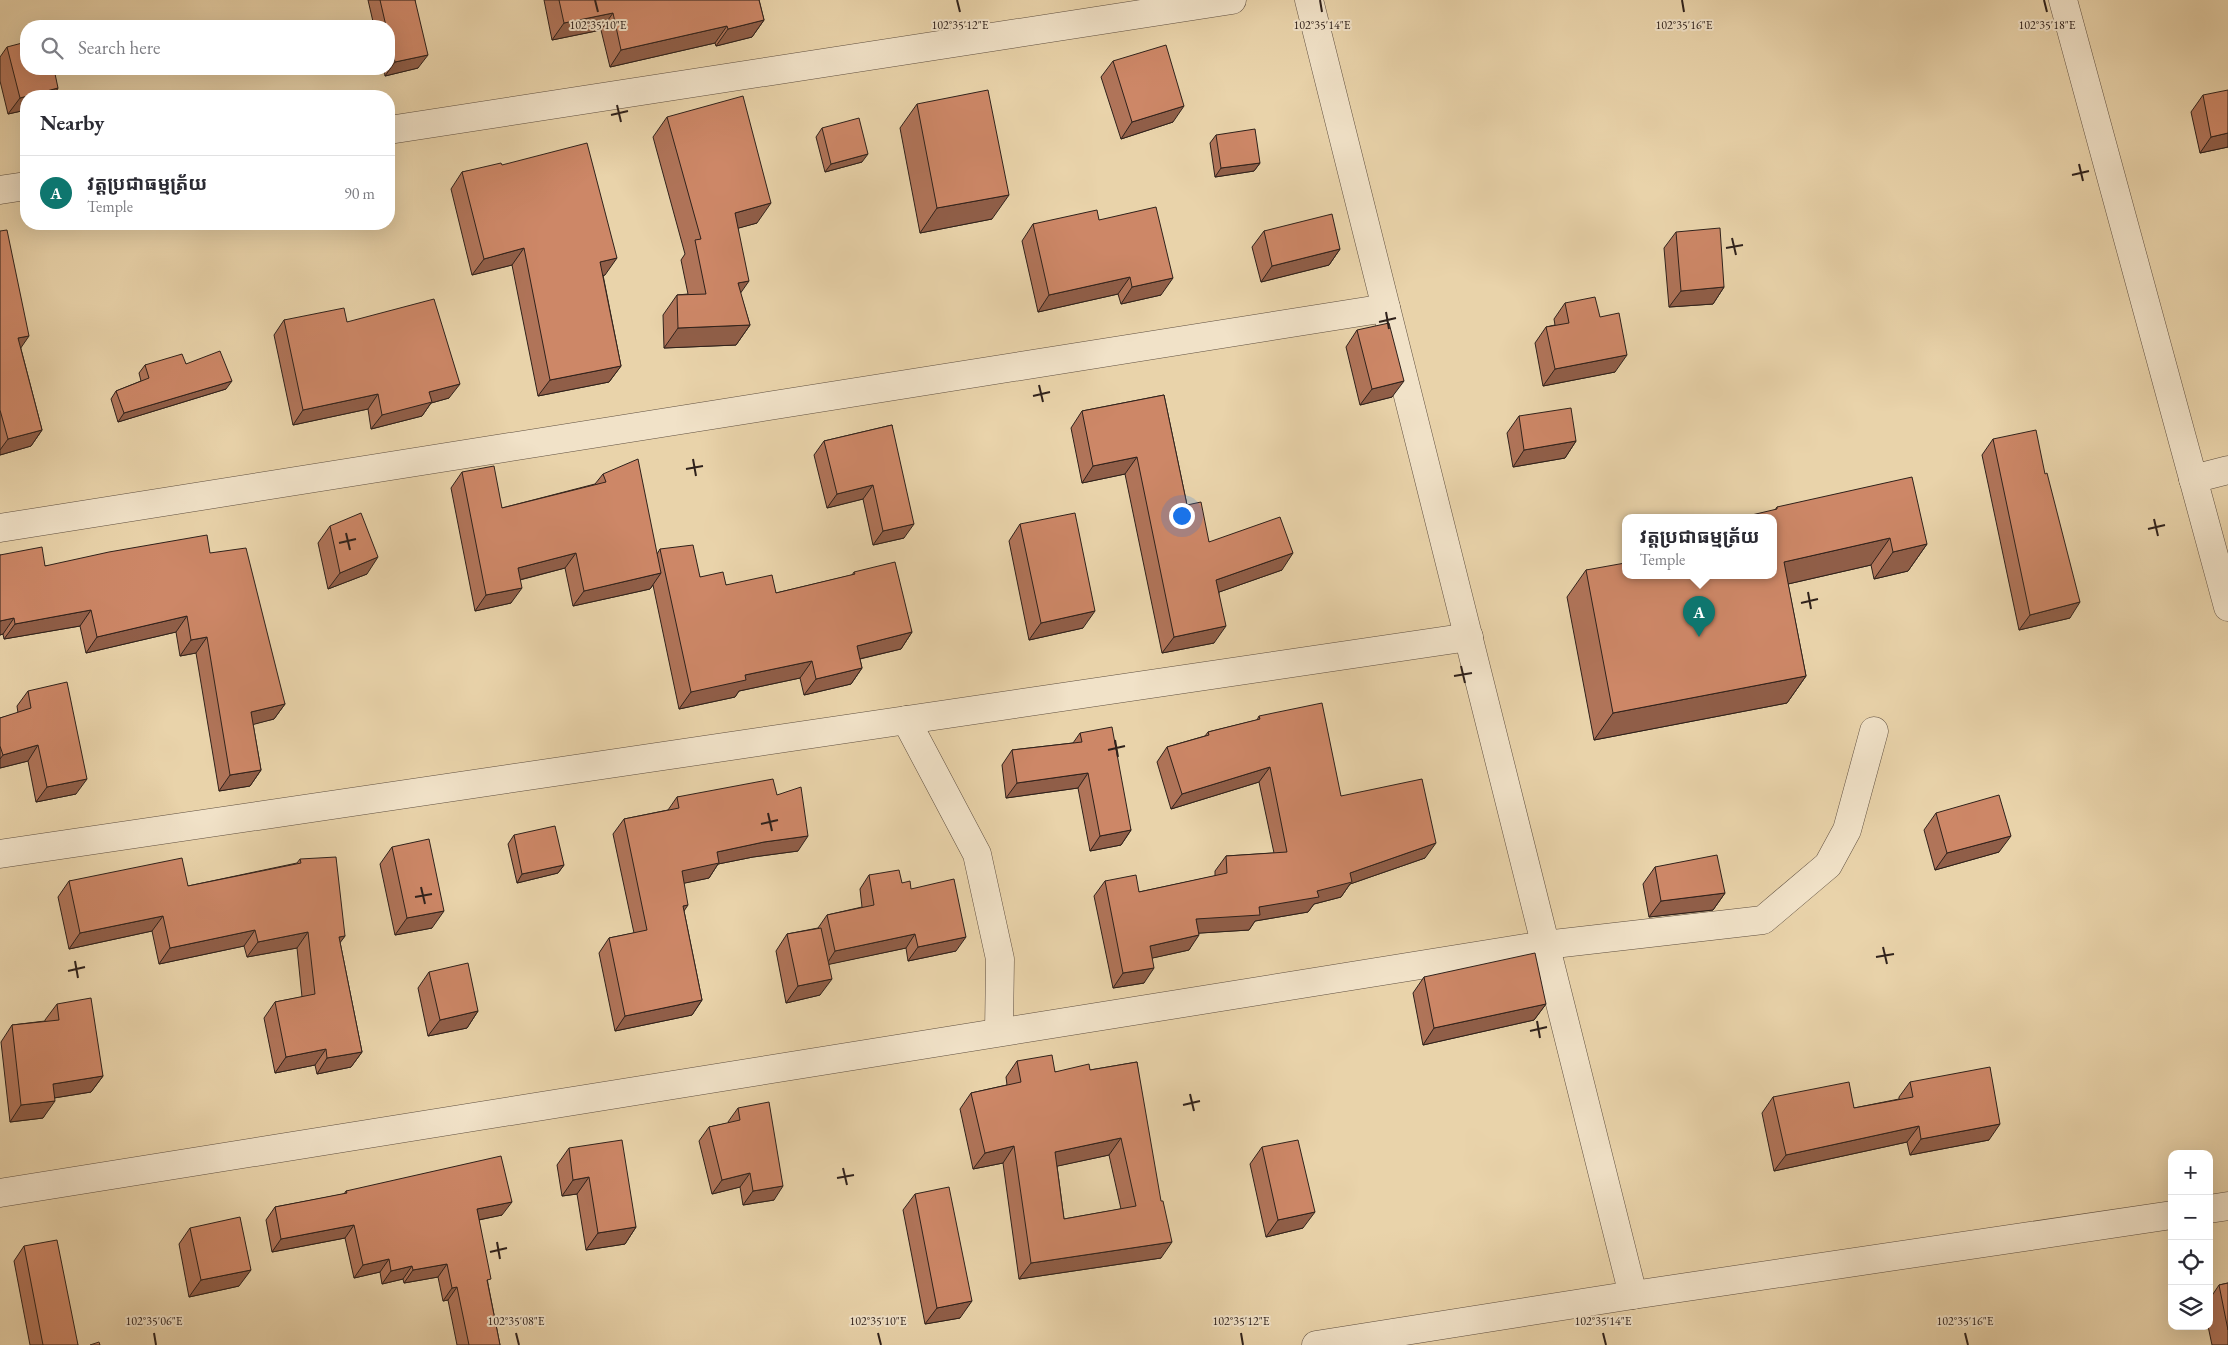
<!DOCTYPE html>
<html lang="en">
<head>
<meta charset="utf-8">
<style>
	body { margin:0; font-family:"EB Garamond","Noto Sans Khmer",serif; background:#f2f2f3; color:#2b2b33 }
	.controls { position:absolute; right:15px; bottom:15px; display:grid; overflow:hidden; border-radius:10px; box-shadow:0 5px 20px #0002 }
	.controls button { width:45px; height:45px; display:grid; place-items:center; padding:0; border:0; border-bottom:1px solid #e1e1e2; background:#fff; color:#2b2b33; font:25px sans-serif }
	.you { position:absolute; left:1181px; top:515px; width:18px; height:18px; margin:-12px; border:4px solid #fff; border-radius:50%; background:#1a73e8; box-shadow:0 0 0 8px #1a73e833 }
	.badge { display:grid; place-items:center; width:32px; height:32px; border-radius:50%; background:#0f766e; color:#fff; font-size:16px; font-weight:700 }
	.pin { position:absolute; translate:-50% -41px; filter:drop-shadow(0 1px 2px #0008) }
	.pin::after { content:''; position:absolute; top:26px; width:18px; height:15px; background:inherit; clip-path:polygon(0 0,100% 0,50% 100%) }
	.popup { position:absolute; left:1622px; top:514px; width:155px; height:65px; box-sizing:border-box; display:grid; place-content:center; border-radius:10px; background:#fff; filter:drop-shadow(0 1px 4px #0005); font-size:16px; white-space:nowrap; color:#7c7c81 }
	.popup b { font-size:19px; color:#2b2b33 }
	.popup::after { content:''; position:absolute; left:50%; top:100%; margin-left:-10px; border:10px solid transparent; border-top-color:#fff }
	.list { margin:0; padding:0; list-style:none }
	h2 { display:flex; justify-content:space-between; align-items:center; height:65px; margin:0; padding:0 20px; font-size:21px }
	h2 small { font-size:16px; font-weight:400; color:#7c7c81 }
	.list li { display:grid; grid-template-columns:32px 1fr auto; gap:15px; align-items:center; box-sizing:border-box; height:75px; padding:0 20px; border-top:1px solid #e1e1e2 }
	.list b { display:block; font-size:19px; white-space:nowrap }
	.list p { margin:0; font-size:16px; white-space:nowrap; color:#7c7c81 }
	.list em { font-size:16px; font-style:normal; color:#7c7c81 }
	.icon { flex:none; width:28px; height:28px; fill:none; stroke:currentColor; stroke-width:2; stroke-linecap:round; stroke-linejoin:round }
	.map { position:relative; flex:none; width:2228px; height:1345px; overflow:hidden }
	.search { position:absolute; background:#fff; box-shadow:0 5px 20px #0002; left:20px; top:20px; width:375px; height:55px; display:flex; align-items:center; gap:12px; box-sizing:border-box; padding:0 18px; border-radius:20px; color:#7c7c81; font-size:19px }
	.panel { position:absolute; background:#fff; box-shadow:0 5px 20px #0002; left:20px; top:90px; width:375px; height:140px; border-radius:20px }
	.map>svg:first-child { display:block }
</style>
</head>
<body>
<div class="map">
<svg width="2228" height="1345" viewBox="0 0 2228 1345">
	<rect width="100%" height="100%" fill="#e9d3aa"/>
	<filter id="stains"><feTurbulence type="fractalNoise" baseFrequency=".004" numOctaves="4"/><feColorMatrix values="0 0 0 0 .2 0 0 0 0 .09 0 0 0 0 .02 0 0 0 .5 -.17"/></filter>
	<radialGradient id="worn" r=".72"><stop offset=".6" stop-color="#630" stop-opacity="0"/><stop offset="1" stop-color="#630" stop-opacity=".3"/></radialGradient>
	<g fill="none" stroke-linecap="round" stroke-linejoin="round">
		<g stroke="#5e4e3f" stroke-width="29">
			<g id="minor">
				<path d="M1309 0 1633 1295"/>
				<path d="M2063 0 2228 607"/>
				<path d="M389 130 1232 0"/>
				<path d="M0 190 26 186"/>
				<path d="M2193 479 2228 470"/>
				<path d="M0 528 1386 308"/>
				<path d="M906 720 977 854 1000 959 999 1032"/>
				<path d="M0 854 1469 637"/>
				<path d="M0 1193 1545 945 1763 920 1828 865 1847 830 1874 731"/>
				<path d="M2209 1209 2228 1206"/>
				<path d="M1316 1345 1633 1295 2172 1215"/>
			</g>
		</g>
		<use href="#minor" stroke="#f1e2c8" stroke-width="28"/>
	</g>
	<g fill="#b07459" stroke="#2f211b" fill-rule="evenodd">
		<path d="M368 0H415L418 68 385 76 384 69H389V26H374Z"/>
		<path d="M544 0H759L764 20 752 37 716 46 715 43 610 67 601 30 552 40Z"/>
		<path d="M7 47 58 88 53 96H26V110L8 114 0 81V57Z"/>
		<path d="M1113 61 1173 122 1121 139 1101 77Z"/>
		<path d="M2203 95 2228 147 2200 153 2191 112Z"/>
		<path d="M917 104 992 219 920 233 900 128Z"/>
		<path d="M667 117 757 223 738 228 740 292 750 325 736 345 664 348 663 315 677 295 688 294 681 260 685 254 653 137Z"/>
		<path d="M822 128 862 162 825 172 816 137Z"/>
		<path d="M1216 135 1260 163 1254 171 1215 177 1210 143Z"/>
		<path d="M502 165 605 275H603L621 366 609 382 538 396 512 265 472 275 451 189 462 172Z"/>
		<path d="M1099 220 1161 295 1121 304 1118 294 1038 312 1022 241 1033 224Z"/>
		<path d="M0 231 21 349 42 430 31 446 0 455Z"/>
		<path d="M1264 231 1340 249 1329 265 1261 282 1252 247Z"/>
		<path d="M1676 232 1724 287 1713 304 1669 307 1664 248Z"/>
		<path d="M1565 303 1600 317 1615 372 1543 386 1535 343 1546 327 1555 325 1554 319Z"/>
		<path d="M284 320 347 322 449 398 431 403 422 416 371 429 368 409 293 425 274 335Z"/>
		<path d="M1357 330 1392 397 1360 405 1346 347Z"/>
		<path d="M186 364 226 389 118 422 111 399 116 391 141 381 139 373 145 365Z"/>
		<path d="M1164 395 1187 505 1209 542 1282 570 1219 592 1214 643 1162 653 1125 474 1082 483 1071 428 1082 411Z"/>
		<path d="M1519 416 1576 441 1565 458 1513 467 1507 433Z"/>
		<path d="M892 425 904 538 873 545 863 499 827 508 814 455 824 441Z"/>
		<path d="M1993 439 2070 618 2019 630 1982 455Z"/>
		<path d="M462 472 502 508 595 484 603 474 657 554 660 549 700 577 726 585 776 593 852 575 854 572 912 632 901 649 860 659 862 668 851 684 804 695 800 678 739 691 735 697 679 709 653 585 650 589 573 606 565 568 520 580 511 603 475 611 451 488Z"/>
		<path d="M1777 507 1927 544 1908 571 1874 579 1871 565 1788 584 1806 676 1787 703 1594 740 1567 597 1586 570 1773 576 1775 510Z"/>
		<path d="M1020 524 1083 628 1029 640 1009 541Z"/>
		<path d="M330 526 367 574 328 589 318 543Z"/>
		<path d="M210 553 285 704 274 719 253 724 261 770 250 786 219 791 196 653 180 656 176 632 86 653 80 626 4 639 3 634 0 635V555L45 566Z"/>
		<path d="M28 691 76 794 36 802 28 761 0 768V718L18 713 17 706Z"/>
		<path d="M1259 716 1341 796 1425 858 1350 884 1341 897 1314 904 1308 912 1255 921 1249 930 1199 933 1189 950 1152 958 1144 983 1113 988 1094 896 1105 881 1139 892 1215 876V871L1226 856 1274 853 1259 782 1171 809 1157 762 1167 747 1205 736 1208 732 1257 720Z"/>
		<path d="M1080 733 1131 830 1121 845 1090 851 1078 788 1006 798 1002 765 1012 750 1073 743Z"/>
		<path d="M777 795 798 851 753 857 718 864 709 878 684 883V911L702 1000 692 1015 615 1031 599 953 609 938 634 933 613 834 624 819 668 810 677 797Z"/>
		<path d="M1936 813 1999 852 1935 870 1924 830Z"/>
		<path d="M514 835 564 865 558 873 517 883 508 844Z"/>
		<path d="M392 847 432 928 395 935 380 864Z"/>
		<path d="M300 859 345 936 340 942 362 1052 351 1067 317 1074 315 1065 275 1073 264 1018 275 1002 302 997 297 948 247 957 244 946 159 964 152 931 69 949 58 897 69 881 188 886 297 863Z"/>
		<path d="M1655 867 1725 893 1713 910 1649 917 1643 884Z"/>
		<path d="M869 875 902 883 911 889 956 951 908 961 906 948 829 964 820 995 786 1003 776 951 787 934 818 928 827 915 862 907 860 889Z"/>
		<path d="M429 972 478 1011 467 1028 428 1036 418 988Z"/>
		<path d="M1424 977 1546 1004 1534 1020 1423 1045 1413 993Z"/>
		<path d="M57 1004 103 1076 91 1092 54 1098 43 1118 10 1122 1 1042 12 1025 45 1021V1020Z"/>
		<path d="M1017 1061 1055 1072 1090 1070 1137 1062 1161 1258 1019 1279 1003 1163 973 1169 960 1109 971 1093 1007 1085 1006 1077ZM1109 1155 1121 1209 1064 1219 1057 1166Z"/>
		<path d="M1910 1082 1989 1140 1910 1155 1907 1142 1774 1171 1762 1113 1773 1097 1854 1108 1899 1099V1097Z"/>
		<path d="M738 1108 774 1200 743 1205 740 1187 712 1194 699 1141 709 1127 729 1123 728 1122Z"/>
		<path d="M1262 1147 1303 1228 1266 1237 1250 1164Z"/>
		<path d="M569 1148 636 1227 625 1244 586 1250 577 1194 562 1196 557 1165Z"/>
		<path d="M346 1191 502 1215 479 1220 488 1284 500 1345H457L448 1300 443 1301 438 1277 404 1283 403 1279 382 1284 380 1272 354 1278 345 1238 272 1252 266 1220 275 1207 344 1194Z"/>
		<path d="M915 1194 960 1318 925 1324 903 1210Z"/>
		<path d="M190 1228 239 1286 189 1297 179 1244Z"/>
		<path d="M24 1246 78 1345H30L14 1261Z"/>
		<path d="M2228 1283V1345H2212L2208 1326H2209V1300L2219 1285Z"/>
	</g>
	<g fill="#905e48" stroke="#2f211b">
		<path d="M613 13 601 30 552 40 564 23Z"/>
		<path d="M764 20 752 37 716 46 728 29Z"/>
		<path d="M727 26 715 43 610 67 621 50Z"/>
		<path d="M428 55 418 68 385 76 395 62Z"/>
		<path d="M58 88 53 96H26V110L8 114 20 98Z"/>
		<path d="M1184 106 1173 122 1121 139 1132 122Z"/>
		<path d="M2228 133V147L2200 153 2211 137Z"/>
		<path d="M868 154 862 162 825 172 831 164Z"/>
		<path d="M1260 163 1254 171 1215 177 1221 168Z"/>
		<path d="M1009 195 992 219 920 233 937 208Z"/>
		<path d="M771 203 757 223 721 233 735 213Z"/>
		<path d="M524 248 512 265 472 275 484 259Z"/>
		<path d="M1340 249 1329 265 1261 282 1272 266Z"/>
		<path d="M617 258 605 275 589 279 600 262Z"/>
		<path d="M1130 277 1118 294 1038 312 1049 295Z"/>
		<path d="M1173 278 1161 295 1121 304 1132 287Z"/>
		<path d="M749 281 735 301 738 283Z"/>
		<path d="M1724 287 1713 304 1669 307 1681 291Z"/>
		<path d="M750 325 736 345 664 348 678 328Z"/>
		<path d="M29 336 18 352V338Z"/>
		<path d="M1627 355 1615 372 1543 386 1555 369Z"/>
		<path d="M621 366 609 382 538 396 550 380Z"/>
		<path d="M232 381 226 389 118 422 124 413Z"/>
		<path d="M1404 381 1392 397 1360 405 1372 389Z"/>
		<path d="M460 384 449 398 431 403 422 416 371 429 382 415 429 392Z"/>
		<path d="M378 394 368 409 293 425 303 410Z"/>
		<path d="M42 430 31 446 0 455V450L8 439Z"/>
		<path d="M1576 441 1565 458 1513 467 1524 450Z"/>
		<path d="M1137 457 1125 474 1082 483 1093 466Z"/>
		<path d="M873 485 863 499 827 508 837 494Z"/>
		<path d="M914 524 904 538 873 545 883 531Z"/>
		<path d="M1890 538 1871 565 1766 589 1784 562Z"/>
		<path d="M1927 544 1908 571 1874 579 1893 552Z"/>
		<path d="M576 553 565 568 507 583 518 568Z"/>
		<path d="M1293 553 1282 570 1205 597 1216 580Z"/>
		<path d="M378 557 367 574 328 589 340 573Z"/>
		<path d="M661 573 650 589 573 606 584 591Z"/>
		<path d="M522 588 511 603 475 611 486 595Z"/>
		<path d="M2080 602 2070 618 2019 630 2030 615Z"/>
		<path d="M91 610 80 626 4 639 15 624Z"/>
		<path d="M1095 611 1083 628 1029 640 1041 623Z"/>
		<path d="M187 616 176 632 86 653 97 637Z"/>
		<path d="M14 618 3 634 0 635V621Z"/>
		<path d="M1226 626 1214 643 1162 653 1174 637Z"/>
		<path d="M912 632 901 649 846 662 857 646Z"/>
		<path d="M207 637 196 653 180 656 191 640Z"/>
		<path d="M812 661 800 678 739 691 735 697 679 709 691 692 745 675Z"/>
		<path d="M862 668 851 684 804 695 816 679Z"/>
		<path d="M1806 676 1787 703 1594 740 1613 713Z"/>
		<path d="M285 704 274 719 240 728 251 712Z"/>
		<path d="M38 745 28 761 0 768V759L3 755Z"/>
		<path d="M1270 767 1259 782 1171 809 1182 794Z"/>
		<path d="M261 770 250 786 219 791 230 775Z"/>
		<path d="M1088 773 1078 788 1006 798 1017 783Z"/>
		<path d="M87 779 76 794 36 802 47 787Z"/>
		<path d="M1131 830 1121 845 1090 851 1100 836Z"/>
		<path d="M808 836 798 851 753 857 718 864 709 878 671 886 682 871 717 852 764 842Z"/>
		<path d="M2011 836 1999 852 1935 870 1947 853Z"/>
		<path d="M1436 843 1425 858 1350 884 1341 897 1314 904 1308 912 1255 921 1249 930 1185 934 1196 919 1259 907 1317 891 1350 873Z"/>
		<path d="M564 865 558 873 517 883 522 874Z"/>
		<path d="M1725 893 1713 910 1649 917 1661 901Z"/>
		<path d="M688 905 678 920 683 906Z"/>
		<path d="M444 911 432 928 395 935 407 918Z"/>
		<path d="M163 916 152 931 69 949 80 933Z"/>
		<path d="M255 930 244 946 159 964 170 948Z"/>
		<path d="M308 932 297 948 247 957 258 942Z"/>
		<path d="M915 934 906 948 826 965 835 951Z"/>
		<path d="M1199 935 1189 950 1139 961 1150 946Z"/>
		<path d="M345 936 334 951 339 937Z"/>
		<path d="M966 937 956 951 908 961 918 947Z"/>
		<path d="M1154 968 1144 983 1113 988 1123 973Z"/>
		<path d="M832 979 820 995 786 1003 798 986Z"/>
		<path d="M702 1000 692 1015 615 1031 625 1016Z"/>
		<path d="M1546 1004 1534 1020 1423 1045 1434 1028Z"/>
		<path d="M478 1011 467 1028 428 1036 440 1020Z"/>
		<path d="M326 1049 315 1065 275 1073 286 1057Z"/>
		<path d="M362 1052 351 1067 317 1074 327 1058Z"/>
		<path d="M103 1076 91 1092 41 1100 53 1084Z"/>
		<path d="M55 1101 43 1118 10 1122 21 1105Z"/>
		<path d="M2000 1124 1989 1140 1910 1155 1921 1139Z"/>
		<path d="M1919 1126 1907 1142 1774 1171 1786 1155Z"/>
		<path d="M1121 1138 1109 1155 1044 1169 1055 1152Z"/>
		<path d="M1014 1146 1003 1163 973 1169 985 1153Z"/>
		<path d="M750 1173 740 1187 712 1194 722 1180Z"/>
		<path d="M589 1177 577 1194 562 1196 573 1180Z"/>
		<path d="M783 1186 774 1200 743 1205 753 1191Z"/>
		<path d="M512 1202 502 1215 468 1222 477 1209Z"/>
		<path d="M1315 1212 1303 1228 1266 1237 1278 1220Z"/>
		<path d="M354 1225 345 1238 272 1252 281 1239Z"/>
		<path d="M636 1227 625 1244 586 1250 598 1233Z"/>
		<path d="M1172 1242 1161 1258 1019 1279 1031 1263Z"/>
		<path d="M389 1259 380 1272 354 1278 363 1265Z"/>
		<path d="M447 1264 438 1277 404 1283 413 1270Z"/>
		<path d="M412 1266 403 1279 382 1284 391 1271Z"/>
		<path d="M251 1270 239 1286 189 1297 201 1280Z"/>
		<path d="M457 1287 448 1300 443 1301 452 1288Z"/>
		<path d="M972 1301 960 1318 925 1324 937 1308Z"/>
	</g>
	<g fill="#cd8767" stroke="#2f211b" fill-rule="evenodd">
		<path d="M380 0H415L428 55 395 62 389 37V26H386Z"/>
		<path d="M559 0H759L764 20 728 29 727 26 621 50 613 13 564 23Z"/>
		<path d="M26 42V69H54L58 88 20 98 7 47Z"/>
		<path d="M1166 45 1184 106 1132 122 1113 61Z"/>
		<path d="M988 90 1009 195 937 208 917 104Z"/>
		<path d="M2228 90V133L2211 137 2203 95Z"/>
		<path d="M743 96 771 203 735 213 749 281 738 283 750 325 678 328 677 295 706 294 695 240 701 239 667 117Z"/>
		<path d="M859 118 868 154 831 164 822 128Z"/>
		<path d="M1255 129 1260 163 1221 168 1216 135Z"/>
		<path d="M587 143 617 258 600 262 621 366 550 380 524 248 484 259 462 172 501 163 502 165Z"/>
		<path d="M1156 207 1173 278 1132 287 1130 277 1049 295 1033 224 1097 210 1099 220Z"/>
		<path d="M1332 214 1340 249 1272 266 1264 231Z"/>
		<path d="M1720 228 1724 287 1681 291 1676 232Z"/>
		<path d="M7 230 29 336 18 338 42 430 8 439 0 410V231Z"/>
		<path d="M1595 297 1600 317 1619 313 1627 355 1555 369 1546 327 1569 323 1565 303Z"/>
		<path d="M434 299 460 384 429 392 432 402 382 415 378 394 303 410 284 320 344 308 347 322Z"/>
		<path d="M1389 323 1404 381 1372 389 1357 330Z"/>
		<path d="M220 351 232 381 124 413 116 391 149 378 145 365 182 354 186 364Z"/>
		<path d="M1164 395 1187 505 1201 502 1209 542 1280 517 1293 553 1216 580 1226 626 1174 637 1137 457 1093 466 1082 411Z"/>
		<path d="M1571 408 1576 441 1524 450 1519 416Z"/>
		<path d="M892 425 914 524 883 531 873 485 837 494 824 441Z"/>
		<path d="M2036 430 2045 474 2047 473 2080 602 2030 615 1993 439Z"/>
		<path d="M638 459 661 573 584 591 576 553 518 568 522 588 486 595 462 472 494 466 502 508 606 482 603 474Z"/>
		<path d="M1912 477 1927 544 1893 552 1890 538 1784 562 1806 676 1613 713 1586 570 1625 563V576H1773V518H1739L1777 509V507Z"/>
		<path d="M361 513 378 557 340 573 330 526Z"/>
		<path d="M1075 513 1095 611 1041 623 1020 524Z"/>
		<path d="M207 535 210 553 246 548 285 704 251 712 261 770 230 775 207 637 191 640 187 616 97 637 91 610 15 624 14 618 0 621V555L42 547 45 566 109 552Z"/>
		<path d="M693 545 700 577 723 572 726 585 772 575 776 593 855 574 854 572 895 562 912 632 857 646 862 668 816 679 812 661 745 675 746 680 691 692 660 549Z"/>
		<path d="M67 682 87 779 47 787 38 745 3 755 0 746V718L31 708 28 691Z"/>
		<path d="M1322 703 1341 796 1422 779 1436 843 1350 873 1352 882 1317 891 1319 897 1259 907 1260 915 1196 919 1199 935 1150 946 1154 968 1123 973 1105 881 1136 875 1139 892 1227 873 1226 856 1287 852 1270 767 1182 794 1167 747 1209 735 1208 732 1260 719 1259 716Z"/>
		<path d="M1112 727 1131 830 1100 836 1088 773 1017 783 1012 750 1082 742 1080 733Z"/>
		<path d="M773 779 777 795 801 787 808 836 764 842 717 852 719 863 682 871 688 905 683 906 702 1000 625 1016 609 938 647 930 624 819 679 808 677 797Z"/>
		<path d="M1999 795 2011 836 1947 853 1936 813Z"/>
		<path d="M555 826 564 865 522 874 514 835Z"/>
		<path d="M429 839 444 911 407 918 392 847Z"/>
		<path d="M1717 855 1725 893 1661 901 1655 867Z"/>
		<path d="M336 857 345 936 339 937 362 1052 327 1058 326 1049 286 1057 275 1002 315 994 308 932 258 942 255 930 170 948 163 916 80 933 69 881 182 858 188 886 301 863 300 859Z"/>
		<path d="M899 870 902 883 910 881 911 889 954 879 966 937 918 947 915 934 835 951 827 915 874 905 869 875Z"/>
		<path d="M821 928 832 979 798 986 787 934Z"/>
		<path d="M1535 953 1546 1004 1434 1028 1424 977Z"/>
		<path d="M468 963 478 1011 440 1020 429 972Z"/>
		<path d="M91 998 103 1076 53 1084 55 1101 21 1105 12 1025 59 1020 57 1004Z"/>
		<path d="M1052 1055 1055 1072 1089 1064 1090 1070 1137 1062 1161 1201H1163L1172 1242 1031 1263 1014 1146 985 1153 971 1093 1021 1082 1017 1061ZM1121 1138 1136 1206 1064 1219 1055 1152Z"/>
		<path d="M1990 1067 2000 1124 1921 1139 1919 1126 1786 1155 1773 1097 1849 1082 1854 1108 1913 1097 1910 1082Z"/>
		<path d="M769 1102 783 1186 753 1191 750 1173 722 1180 709 1127 740 1120 738 1108Z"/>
		<path d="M622 1140 636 1227 598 1233 589 1177 573 1180 569 1148Z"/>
		<path d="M1298 1140 1315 1212 1278 1220 1262 1147Z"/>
		<path d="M501 1156 512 1202 477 1209 491 1279 487 1280 500 1345H469L457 1287 452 1288 447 1264 413 1270 412 1266 391 1271 389 1259 363 1265 354 1225 281 1239 275 1207 347 1193 346 1191Z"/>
		<path d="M949 1187 972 1301 937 1308 915 1194Z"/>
		<path d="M240 1217 251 1270 201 1280 190 1228Z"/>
		<path d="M57 1240 78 1345H43L24 1246Z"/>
		<path d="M2228 1283V1330L2219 1285Z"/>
		<path d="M99 1342 100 1345H90Z"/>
	</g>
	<path fill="none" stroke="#2f211b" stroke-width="2" d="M595 0 598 12M957 0 960 12M1320 0 1322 12M1682 0 1684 12M2044 0 2047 12M617 105 621 122M611 115 628 111M2079 164 2083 181M2072 175 2089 171M1732 238 1736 255M1726 248 1743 245M1386 312 1389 329M1379 322 1396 318M1039 385 1043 402M1033 396 1050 392M693 459 696 476M686 469 703 466M2154 519 2158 536M2148 529 2165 525M346 533 350 550M339 543 356 539M1808 592 1811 609M1801 603 1818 599M1461 666 1465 683M1454 676 1472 673M1115 740 1118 757M1108 750 1125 746M768 813 772 831M761 824 778 820M421 887 425 904M415 897 432 894M1883 947 1887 964M1876 957 1894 954M75 961 78 978M68 971 85 967M1537 1021 1540 1038M1530 1031 1547 1027M1190 1094 1194 1111M1183 1105 1200 1101M843 1168 847 1185M837 1178 854 1175M497 1242 500 1259M490 1252 507 1248M154 1333 156 1345M516 1333 519 1345M878 1333 881 1345M1241 1333 1243 1345M1603 1333 1606 1345M1965 1333 1968 1345"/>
	<g font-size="12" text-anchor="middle" fill="#2f211b" stroke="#f1e2c8" stroke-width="4" stroke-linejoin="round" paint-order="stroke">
		<text x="1322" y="29">102°35'14"E</text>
		<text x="598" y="29">102°35'10"E</text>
		<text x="960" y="29">102°35'12"E</text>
		<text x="1684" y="29">102°35'16"E</text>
		<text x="2047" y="29">102°35'18"E</text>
		<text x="154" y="1325">102°35'06"E</text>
		<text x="516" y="1325">102°35'08"E</text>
		<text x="878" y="1325">102°35'10"E</text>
		<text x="1241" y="1325">102°35'12"E</text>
		<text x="1603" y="1325">102°35'14"E</text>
		<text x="1965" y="1325">102°35'16"E</text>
	</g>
	<rect width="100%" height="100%" filter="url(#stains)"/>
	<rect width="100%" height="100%" fill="url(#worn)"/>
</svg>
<div class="controls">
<button>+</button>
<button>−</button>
<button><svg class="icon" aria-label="locate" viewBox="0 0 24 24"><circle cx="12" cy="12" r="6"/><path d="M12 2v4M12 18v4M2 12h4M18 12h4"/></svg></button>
<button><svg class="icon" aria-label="layers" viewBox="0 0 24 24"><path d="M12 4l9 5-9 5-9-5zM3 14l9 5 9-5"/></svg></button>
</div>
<div class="you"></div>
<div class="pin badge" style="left:1699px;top:637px">A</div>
<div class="popup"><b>វត្តប្រជាធម្មត្រ័យ</b>Temple</div>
<div class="search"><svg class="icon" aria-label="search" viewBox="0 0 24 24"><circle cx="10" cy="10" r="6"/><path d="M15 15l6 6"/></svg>Search here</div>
<section class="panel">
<h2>Nearby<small></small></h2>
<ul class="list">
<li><span class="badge">A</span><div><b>វត្តប្រជាធម្មត្រ័យ</b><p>Temple</p></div><em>90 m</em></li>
</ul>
</section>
</div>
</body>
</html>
